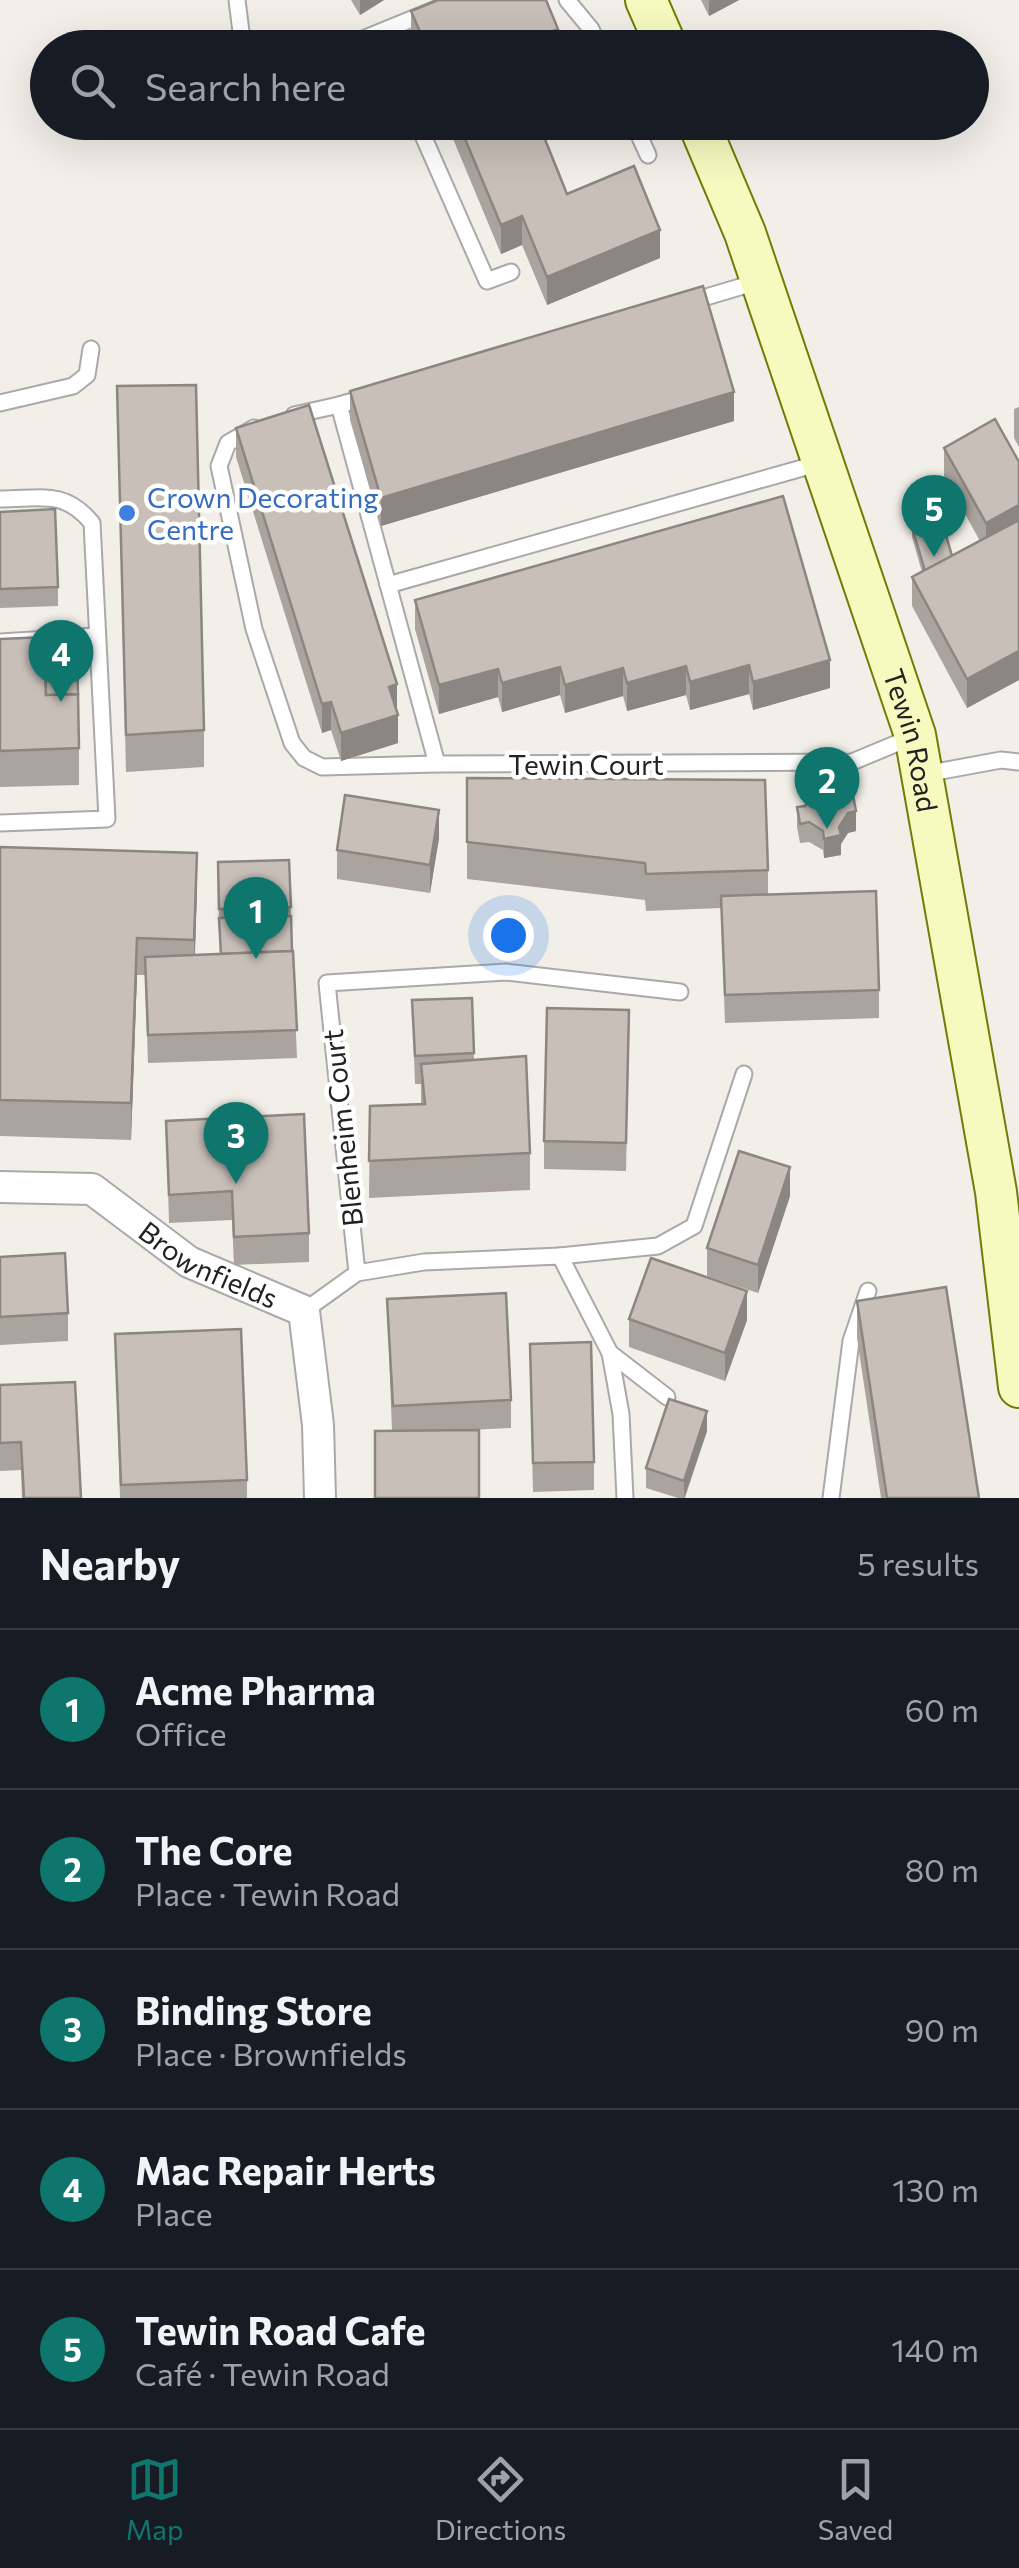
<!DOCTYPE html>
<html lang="en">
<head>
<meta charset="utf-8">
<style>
	body { margin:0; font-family:Commissioner,sans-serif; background:#20242c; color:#f1f3f6 }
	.you { position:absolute; left:508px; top:935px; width:35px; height:35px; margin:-25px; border:8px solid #fff; border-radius:50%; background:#1a73e8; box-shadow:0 0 0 15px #1a73e833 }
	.badge { display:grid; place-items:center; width:65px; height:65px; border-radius:50%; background:#0f766e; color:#fff; font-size:32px; font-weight:700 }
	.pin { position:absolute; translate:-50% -82px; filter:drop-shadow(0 2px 5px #0008) }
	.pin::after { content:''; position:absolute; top:52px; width:35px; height:30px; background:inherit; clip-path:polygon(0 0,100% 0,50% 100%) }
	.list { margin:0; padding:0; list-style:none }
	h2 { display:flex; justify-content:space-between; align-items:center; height:130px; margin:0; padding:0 40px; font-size:42px }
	h2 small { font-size:32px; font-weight:400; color:#9ea1a6 }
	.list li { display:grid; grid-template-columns:65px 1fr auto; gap:30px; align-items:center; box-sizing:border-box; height:160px; padding:0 40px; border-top:2px solid #363941 }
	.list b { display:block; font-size:38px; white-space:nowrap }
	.list p { margin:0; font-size:32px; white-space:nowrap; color:#9ea1a6 }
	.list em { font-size:32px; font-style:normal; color:#9ea1a6 }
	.icon { flex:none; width:55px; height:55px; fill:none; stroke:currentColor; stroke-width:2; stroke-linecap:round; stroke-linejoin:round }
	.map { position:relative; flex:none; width:1019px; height:1498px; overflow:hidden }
	.search { position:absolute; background:#171b24; box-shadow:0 10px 40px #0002; left:30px; right:30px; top:30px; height:110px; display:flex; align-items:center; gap:25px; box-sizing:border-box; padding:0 35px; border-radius:55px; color:#9ea1a6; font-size:38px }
	.sheet { height:930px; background:#171b24 }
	nav { display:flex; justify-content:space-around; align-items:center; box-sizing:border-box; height:140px; border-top:2px solid #363941; background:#171b24; font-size:28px; color:#9ea1a6 }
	nav a { display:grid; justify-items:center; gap:5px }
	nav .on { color:#0f766e }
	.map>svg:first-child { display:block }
</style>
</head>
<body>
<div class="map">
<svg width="1019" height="1498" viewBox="0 0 1019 1498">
	<rect width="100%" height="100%" fill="#f2efe9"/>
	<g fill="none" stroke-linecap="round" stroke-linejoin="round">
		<g stroke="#a9a9a9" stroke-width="19">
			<g id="lane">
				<path d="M237 0 243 48"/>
				<path d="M567 0 591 29 599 48"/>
				<path d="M341 48 458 0"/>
				<path d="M417 122 487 281 511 272"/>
				<path d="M633 122 648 155"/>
				<path d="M686 303 760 281"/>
				<path d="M367 397 339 405 437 764 852 762 912 737"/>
				<path d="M0 403 73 386 87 375 91 349"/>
				<path d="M294 415 339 405"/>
				<path d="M254 428 228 443 219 466 254 629 292 743 304 758 322 767 437 764"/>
				<path d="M0 499C40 499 64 489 92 523L107 819 0 823"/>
				<path d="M388 585 820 463"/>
				<path d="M0 642 96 636"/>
				<path d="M925 774 1001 760 1019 762"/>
				<path d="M560 1256 658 1246 694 1226 744 1074"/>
				<path d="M357 1273 327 983 506 972 680 992"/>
				<path d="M304 1311 357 1273 424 1262 560 1256 610 1353 667 1397"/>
				<path d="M610 1353 621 1414 625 1498"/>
				<path d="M831 1498 851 1341 868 1291"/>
			</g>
		</g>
		<g stroke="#a9a9a9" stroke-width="34">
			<g id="street">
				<path id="s1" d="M0 1187 92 1189 189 1262 304 1311 318 1425 320 1498"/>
			</g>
		</g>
		<g stroke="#707d05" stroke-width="44">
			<g id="secondary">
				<path d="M646 0 667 48"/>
				<path id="s2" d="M698 122 745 233 915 735 996 1192 1019 1387"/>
			</g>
		</g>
		<use href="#lane" stroke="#fff" stroke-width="15"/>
		<use href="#street" stroke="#fff" stroke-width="30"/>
		<use href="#secondary" stroke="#f7fabf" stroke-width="40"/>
	</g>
	<g fill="#aba49e">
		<path d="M351 0H384L360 15Z"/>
		<path d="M701 0H739L709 16Z"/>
		<path d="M411 11 558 48H415L411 39Z"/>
		<path d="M446 122H538L567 194 660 258 547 305 522 245 501 254Z"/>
		<path d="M117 386 204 730V767L126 772Z"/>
		<path d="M350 391 734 421 381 526 350 420Z"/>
		<path d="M1019 407V447L1014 438V409Z"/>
		<path d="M236 428 397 712 398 743 341 761 331 730 322 733 236 457Z"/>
		<path d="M944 448 1019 462V680L967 708 912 606V577L922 572 912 537V527L952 556 980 541 944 476Z"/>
		<path d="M783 496 830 688 753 710 749 694 690 710 686 695 627 711 623 696 565 713 560 695 502 712 498 697 439 714 415 629V600Z"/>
		<path d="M0 512 58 587V606L0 608Z"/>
		<path d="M0 639 45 655 79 748V785L0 787Z"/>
		<path d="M467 778 768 870V895L879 990V1018L725 1023 721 908 646 911 645 900 467 879Z"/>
		<path d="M812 784 830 788 856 831 848 833 841 844V855L824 858 823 850 809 842 800 843 797 827V807L805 806 812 794Z"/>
		<path d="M439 838 430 893 337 879V850Z"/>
		<path d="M0 847 197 889 195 955 220 954 218 890 289 860 297 1058 148 1063 145 975H137L131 1140 0 1136Z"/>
		<path d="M472 998 474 1060 530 1153V1190L369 1198 370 1106 421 1104V1084H415L412 1000Z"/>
		<path d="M629 1039 626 1171 544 1169V1141Z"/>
		<path d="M166 1121 309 1233V1262L234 1265 232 1220 169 1223Z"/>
		<path d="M790 1196 758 1293 707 1276V1248Z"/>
		<path d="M0 1257 68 1313V1341L0 1345Z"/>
		<path d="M387 1299 511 1400V1428L470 1430 392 1431Z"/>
		<path d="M857 1301 979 1498H881L857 1338Z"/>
		<path d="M629 1319 747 1320 725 1381 629 1347Z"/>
		<path d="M115 1334 247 1480V1498H120Z"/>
		<path d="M530 1372 594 1462V1490L533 1492Z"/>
		<path d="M0 1385 81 1498H22L21 1470 0 1471Z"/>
		<path d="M707 1431 685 1498H678L646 1488V1468Z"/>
	</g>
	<g fill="#8b8681">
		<path d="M360 0H384L360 15Z"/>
		<path d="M709 0H739L709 16Z"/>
		<path d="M558 29V48H513Z"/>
		<path d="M522 216V245L501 254V225Z"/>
		<path d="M660 230V258L547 305V277Z"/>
		<path d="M734 392V421L381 526V498Z"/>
		<path d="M1019 505V533L986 552V523Z"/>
		<path d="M1019 651V680L967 708V679Z"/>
		<path d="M830 660V688L753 710V682Z"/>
		<path d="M749 665V694L690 710V682Z"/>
		<path d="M686 666V695L627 711V683Z"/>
		<path d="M560 667V695L502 712V683Z"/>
		<path d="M623 668V696L565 713V685Z"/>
		<path d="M498 669V697L439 714V685Z"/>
		<path d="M397 684V713L389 687Z"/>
		<path d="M331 702V730L322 733V704Z"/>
		<path d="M398 715V743L341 761V733Z"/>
		<path d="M439 810V838L430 893V865Z"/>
		<path d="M856 811V831L848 833 841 844V855L824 858V839L839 827 848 813Z"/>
		<path d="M197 853V889L194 976V940Z"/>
		<path d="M137 938V975L131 1140V1103Z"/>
		<path d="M790 1167V1196L758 1293V1265Z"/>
		<path d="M747 1291V1320L725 1381V1353Z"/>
		<path d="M707 1411V1431L684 1498V1481Z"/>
	</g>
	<g fill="#c7bfb8" stroke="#8b8681" stroke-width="2.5">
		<path d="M438 0H546L558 29 513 48H427L411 11Z"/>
		<path d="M458 122H538L567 194 634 166 660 230 547 277 522 216 501 225Z"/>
		<path d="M703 286 734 392 381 498 350 391Z"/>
		<path d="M196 385 204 730 126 735 117 386Z"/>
		<path d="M309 405 397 684 389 687 398 715 341 733 331 702 322 704 236 428Z"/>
		<path d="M995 419 1019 462V505L986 523 944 448Z"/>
		<path d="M783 496 830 660 753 682 749 665 690 682 686 666 627 683 623 668 565 685 560 667 502 683 498 669 439 685 415 600Z"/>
		<path d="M55 509 58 587 0 589V512Z"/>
		<path d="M941 518 952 556 925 571 912 527Z"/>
		<path d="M1019 520V651L967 679 912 577Z"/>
		<path d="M45 637 46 695 78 694 79 748 0 751V639Z"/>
		<path d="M77 654 78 694 46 695 45 655Z"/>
		<path d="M467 778 765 780 768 870 646 874 645 863 467 842Z"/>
		<path d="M829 780 830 788 844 797 853 795 856 811 848 813 839 827 841 835 824 839 823 831 809 822 800 824 797 807 805 806 814 792 812 784Z"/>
		<path d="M345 795 439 810 430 865 337 850Z"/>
		<path d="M0 847 197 853 194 940 137 938 131 1103 0 1100Z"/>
		<path d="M289 860 291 907 219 909 218 862Z"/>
		<path d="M876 891 879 990 725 995 721 896Z"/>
		<path d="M291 916 292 951 221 954 219 918Z"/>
		<path d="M293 951 297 1030 148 1035 145 957Z"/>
		<path d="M472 998 474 1053 415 1056 412 1000Z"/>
		<path d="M547 1008 629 1010 626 1143 544 1141Z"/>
		<path d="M526 1056 530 1153 369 1161 370 1106 425 1104 421 1064Z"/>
		<path d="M304 1114 309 1233 234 1237 232 1191 169 1195 166 1121Z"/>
		<path d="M739 1151 790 1167 758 1265 707 1248Z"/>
		<path d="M65 1253 68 1313 0 1317V1257Z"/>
		<path d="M651 1258 747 1291 725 1353 629 1319Z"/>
		<path d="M946 1287 979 1498H887L857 1301Z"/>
		<path d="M506 1293 511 1400 393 1406 387 1299Z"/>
		<path d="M241 1329 247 1480 121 1485 115 1334Z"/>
		<path d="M591 1342 594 1462 533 1463 530 1344Z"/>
		<path d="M75 1382 81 1498H24L21 1442 0 1443V1385Z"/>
		<path d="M669 1399 707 1411 684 1481 646 1468Z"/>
		<path d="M479 1430V1498H375V1431Z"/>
	</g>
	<circle fill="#3f7fe0" stroke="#fff" stroke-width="4" cx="127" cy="513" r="10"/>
	<g text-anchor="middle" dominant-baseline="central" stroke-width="9" stroke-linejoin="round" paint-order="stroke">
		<g font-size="28" fill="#366cbe" stroke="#fff" text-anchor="start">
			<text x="147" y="497">Crown Decorating<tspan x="147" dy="32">Centre</tspan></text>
		</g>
		<g font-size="28" fill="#222" stroke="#fff">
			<text stroke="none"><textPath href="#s2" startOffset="655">Tewin Road</textPath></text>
			<text x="586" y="764">Tewin Court</text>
			<text transform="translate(342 1128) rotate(-96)">Blenheim Court</text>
			<text stroke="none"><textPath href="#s1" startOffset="232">Brownfields</textPath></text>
		</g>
	</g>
</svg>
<div class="you"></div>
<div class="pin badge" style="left:256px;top:959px">1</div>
<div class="pin badge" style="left:827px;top:829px">2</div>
<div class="pin badge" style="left:236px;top:1184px">3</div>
<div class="pin badge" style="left:61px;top:702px">4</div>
<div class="pin badge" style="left:934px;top:557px">5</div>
<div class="search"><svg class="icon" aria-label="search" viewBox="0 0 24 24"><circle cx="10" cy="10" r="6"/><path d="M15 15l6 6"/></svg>Search here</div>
</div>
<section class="sheet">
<h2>Nearby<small>5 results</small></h2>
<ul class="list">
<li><span class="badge">1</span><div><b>Acme Pharma</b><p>Office</p></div><em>60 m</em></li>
<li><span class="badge">2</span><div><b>The Core</b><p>Place · Tewin Road</p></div><em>80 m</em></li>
<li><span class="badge">3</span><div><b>Binding Store</b><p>Place · Brownfields</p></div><em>90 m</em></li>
<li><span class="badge">4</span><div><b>Mac Repair Herts</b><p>Place</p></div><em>130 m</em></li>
<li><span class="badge">5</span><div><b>Tewin Road Cafe</b><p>Café · Tewin Road</p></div><em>140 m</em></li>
</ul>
</section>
<nav>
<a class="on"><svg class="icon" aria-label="map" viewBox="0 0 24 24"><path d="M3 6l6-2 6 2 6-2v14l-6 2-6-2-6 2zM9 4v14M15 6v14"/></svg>Map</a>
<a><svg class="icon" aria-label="directions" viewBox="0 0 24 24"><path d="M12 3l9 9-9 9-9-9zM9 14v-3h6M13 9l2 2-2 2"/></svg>Directions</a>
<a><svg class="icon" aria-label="saved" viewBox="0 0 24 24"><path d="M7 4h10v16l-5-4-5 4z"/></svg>Saved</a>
</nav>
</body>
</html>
